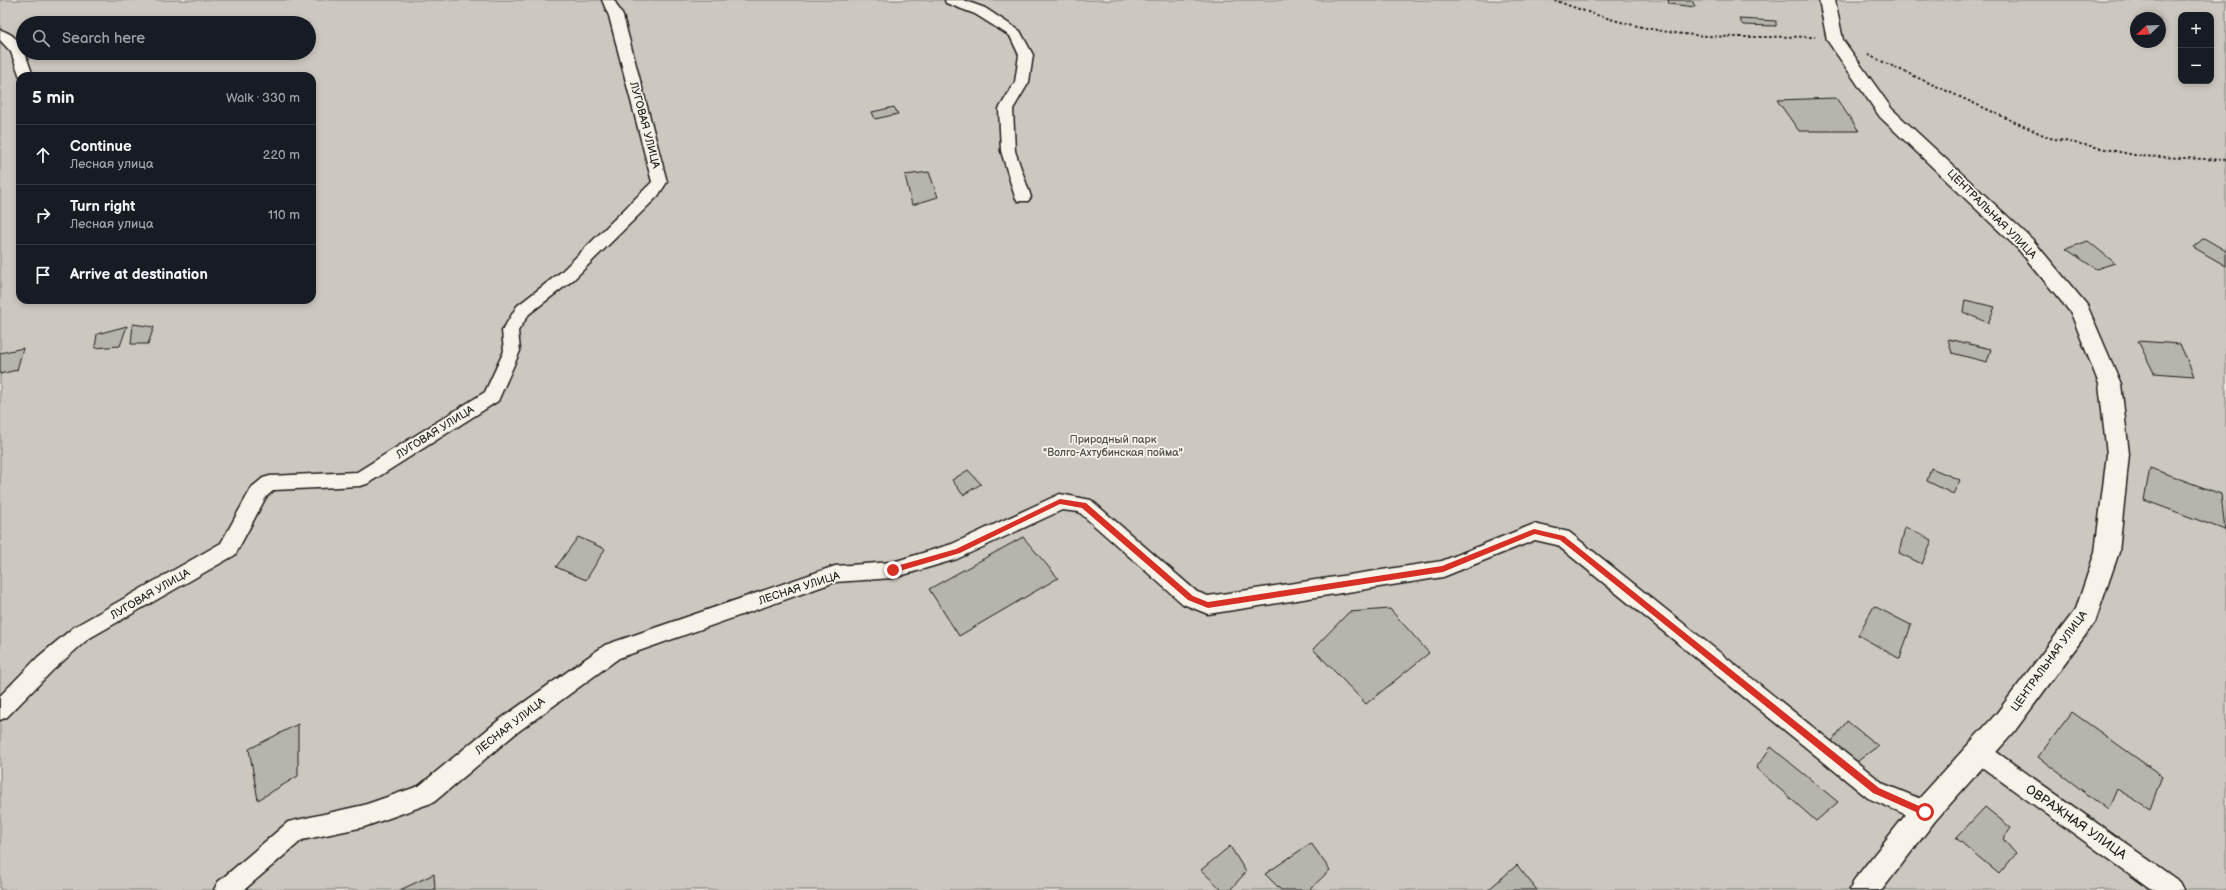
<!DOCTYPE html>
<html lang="en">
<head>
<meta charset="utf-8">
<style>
	body { margin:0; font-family:"Balsamiq Sans",sans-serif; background:#20242c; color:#f1f3f6 }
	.controls { position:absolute; right:12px; top:12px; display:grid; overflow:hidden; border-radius:8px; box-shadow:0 2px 6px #0003 }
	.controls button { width:36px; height:36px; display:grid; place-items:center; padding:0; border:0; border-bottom:1px solid #363941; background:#171b24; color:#f1f3f6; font:20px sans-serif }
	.compass { position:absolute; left:2130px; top:12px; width:36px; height:36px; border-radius:50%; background:#171b24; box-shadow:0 2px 6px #0003; rotate:247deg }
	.stop { position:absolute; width:12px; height:12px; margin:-9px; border:3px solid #d93025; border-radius:50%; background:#fff }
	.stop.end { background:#d93025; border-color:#fff; box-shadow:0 1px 4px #0008 }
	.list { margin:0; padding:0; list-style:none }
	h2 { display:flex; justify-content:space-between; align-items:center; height:52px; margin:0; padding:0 16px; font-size:17px }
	h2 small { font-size:13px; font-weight:400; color:#9ea1a6 }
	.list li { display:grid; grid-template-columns:26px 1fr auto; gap:12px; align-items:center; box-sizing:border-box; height:60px; padding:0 16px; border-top:1px solid #363941 }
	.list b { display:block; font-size:15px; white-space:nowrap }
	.list p { margin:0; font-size:13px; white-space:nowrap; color:#9ea1a6 }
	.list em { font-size:13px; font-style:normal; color:#9ea1a6 }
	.icon { flex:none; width:22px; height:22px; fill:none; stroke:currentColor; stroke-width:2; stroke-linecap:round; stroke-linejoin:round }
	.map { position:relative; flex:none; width:2226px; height:890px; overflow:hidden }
	.search { position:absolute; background:#171b24; box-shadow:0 2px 6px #0003; left:16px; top:16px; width:300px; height:44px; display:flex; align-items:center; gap:10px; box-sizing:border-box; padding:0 14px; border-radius:22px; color:#9ea1a6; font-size:15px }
	.panel { position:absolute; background:#171b24; box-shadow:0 2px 6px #0003; left:16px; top:72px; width:300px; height:232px; border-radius:12px }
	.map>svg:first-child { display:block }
</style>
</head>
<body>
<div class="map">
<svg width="2226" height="890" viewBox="0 0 2226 890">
	<rect width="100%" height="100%" fill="#eae6dc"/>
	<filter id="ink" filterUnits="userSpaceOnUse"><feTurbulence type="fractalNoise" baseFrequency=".025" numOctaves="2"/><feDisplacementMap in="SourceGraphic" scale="8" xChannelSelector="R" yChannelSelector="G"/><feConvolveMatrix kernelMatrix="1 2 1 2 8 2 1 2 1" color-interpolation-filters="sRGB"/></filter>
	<g filter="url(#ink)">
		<path fill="#ccc8c0" stroke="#74726e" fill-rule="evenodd" d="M0 0H2226V890H0ZM2181 15H2211V81H2181ZM2136 18H2160V42H2136ZM23 23H309V53H23ZM20 76H312V300H20Z"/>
		<g fill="#b6b4ac" stroke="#1c1c1c">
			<path d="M1668 0H1692L1695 7 1669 4Z"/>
			<path d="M1739 19 1776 21V26L1743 25Z"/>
			<path d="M1836 98 1859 131H1799L1777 100Z"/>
			<path d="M894 107 898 114 875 119 872 112Z"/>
			<path d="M929 172 938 197 912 205 905 175Z"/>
			<path d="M2204 238 2226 251V266L2193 247Z"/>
			<path d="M2088 241 2115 263 2096 269 2066 249Z"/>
			<path d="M1965 300 1995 307 1988 323 1963 312Z"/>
			<path d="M133 324 154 327 148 344H131Z"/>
			<path d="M127 326 120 346 95 348 97 334Z"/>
			<path d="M1948 339 1991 349 1987 362 1952 353Z"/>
			<path d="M2138 341 2180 344 2194 376 2154 373Z"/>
			<path d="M23 348 17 370 0 374V353Z"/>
			<path d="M1931 468 1960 480 1953 494 1927 481Z"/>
			<path d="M2150 468 2221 494 2225 530 2144 500Z"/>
			<path d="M968 470 981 484 963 495 952 480Z"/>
			<path d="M1905 527 1932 540 1922 564 1899 553Z"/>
			<path d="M578 537 605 549 586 580 556 567Z"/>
			<path d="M1023 537 1058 578 959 636 929 589Z"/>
			<path d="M1874 606 1911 625 1900 659 1858 635Z"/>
			<path d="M1390 609 1429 653 1366 704 1313 649 1349 612Z"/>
			<path d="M2072 712 2162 776 2150 809 2117 789 2108 810 2038 757Z"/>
			<path d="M1847 721 1878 746 1854 764 1830 744Z"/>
			<path d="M298 724V776L258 800 249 749Z"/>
			<path d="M1771 747 1838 802 1816 821 1756 768Z"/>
			<path d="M1985 807 2011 828 2003 839 2016 854 1999 874 1956 838Z"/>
			<path d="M1311 843 1330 870 1309 890H1281L1265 874Z"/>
			<path d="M1230 846 1246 872 1230 890H1222L1201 870Z"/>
			<path d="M1517 865 1537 890H1488Z"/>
			<path d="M434 874 435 890H400Z"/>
		</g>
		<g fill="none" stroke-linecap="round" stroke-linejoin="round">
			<g stroke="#1c1c1c" stroke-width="3">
				<g id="street">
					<path d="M602 0H614L623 16 667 182 658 196 573 280 529 314 518 331 520 351 498 401 367 484 360 486 274 490 266 497 235 555 88 639 52 671 7 717 0 720V696L38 657 74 627 221 543 252 487 263 478 270 476 357 472 485 392 504 351 502 331 517 306 561 272 652 182 609 16Z"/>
					<path d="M945 0H963L985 8 1020 31 1033 55 1029 82 1013 109 1015 151 1031 197 1028 201H1018L1015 197 1001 151 999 109 1015 82 1019 55 1010 36 975 14 946 3Z"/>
					<path d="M0 30C10 32 23 42 23 53H25L33 76 20 77 11 52 0 40Z"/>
					<path d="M1060 494 1091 500 1197 592 1208 596 1442 561 1534 524 1569 532 1884 784 1933 804 1936 812 1933 820 1925 823 1868 798 1557 545 1535 540 1443 577 1208 614 1183 604 1079 512 1062 510 957 559 893 578 835 582 619 658 515 734 434 802 364 827 302 840 244 890H214L218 882 288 822 364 805 419 786 499 720 605 645 835 566 893 562 952 544Z"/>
					<path d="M1980 743 1988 746 2180 882 2184 890H2152L1972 760 1969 753 1972 746Z"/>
				</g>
			</g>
			<g stroke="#1c1c1c" stroke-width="3">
				<path id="secondary" d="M1819 0H1835L1843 40 1892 109 2032 239 2087 305 2121 384 2129 454 2119 552 2095 622 2014 732 1935 821 1882 890H1850L1854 880 1915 803 1996 714 2076 609 2095 552 2107 454 2099 384 2071 313 2018 249 1880 117 1827 40Z"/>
			</g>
			<g stroke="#1c1c1c" stroke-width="2" stroke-dasharray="2.5 2.5" stroke-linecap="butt">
				<path d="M1554 0C1596 16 1639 29 1684 34 1727 39 1771 36 1815 37"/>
				<path d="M1868 55 2050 138 2140 156 2226 160"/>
			</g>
			<use href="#street" fill="#f7f3e8" fill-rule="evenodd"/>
			<use href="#secondary" fill="#f7f3e8" fill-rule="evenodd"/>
		</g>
	</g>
	<path fill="#d93025" d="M1060 499 1086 503 1193 596 1208 602 1442 566 1534 529 1564 536 1879 788 1928 810 1929 812 1925 816 1873 793 1560 540 1535 534 1443 572 1208 608 1188 600 1082 508 1060 504 960 553 893 573 889 570 893 567 956 549Z"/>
	<g text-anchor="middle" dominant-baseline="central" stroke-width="3.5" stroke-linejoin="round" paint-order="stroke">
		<g font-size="11" fill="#1c1c1c" stroke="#f7f3e8">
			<text transform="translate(645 125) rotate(75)">ЛУГОВАЯ УЛИЦА</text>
			<text transform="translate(1992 214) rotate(45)">ЦЕНТРАЛЬНАЯ УЛИЦА</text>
			<text transform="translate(435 432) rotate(-32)">ЛУГОВАЯ УЛИЦА</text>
			<text transform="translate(799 588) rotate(-18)">ЛЕСНАЯ УЛИЦА</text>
			<text transform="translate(150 594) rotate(-30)">ЛУГОВАЯ УЛИЦА</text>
			<text transform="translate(2049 661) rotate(-54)">ЦЕНТРАЛЬНАЯ УЛИЦА</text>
			<text transform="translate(510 726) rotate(-38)">ЛЕСНАЯ УЛИЦА</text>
		</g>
		<g font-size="11" fill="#51504d" stroke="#f7f3e8">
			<text x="1113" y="439">Природный парк<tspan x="1113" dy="13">"Волго-Ахтубинская пойма"</tspan></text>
		</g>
		<g font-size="13" fill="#1c1c1c" stroke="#f7f3e8">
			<text transform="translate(2076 822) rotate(35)">ОВРАЖНАЯ УЛИЦА</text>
		</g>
	</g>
</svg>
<div class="controls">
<button>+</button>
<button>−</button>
</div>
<svg class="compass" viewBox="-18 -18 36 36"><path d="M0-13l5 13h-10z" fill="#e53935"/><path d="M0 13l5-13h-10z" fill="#9ea1a6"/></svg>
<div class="stop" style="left:1925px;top:812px"></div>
<div class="stop end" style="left:893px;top:570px"></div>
<div class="search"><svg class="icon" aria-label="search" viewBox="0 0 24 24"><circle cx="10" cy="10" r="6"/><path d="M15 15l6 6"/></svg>Search here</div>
<section class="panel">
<h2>5 min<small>Walk · 330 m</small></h2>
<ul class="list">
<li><svg class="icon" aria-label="ahead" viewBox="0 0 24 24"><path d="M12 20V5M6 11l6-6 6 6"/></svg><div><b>Continue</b><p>Лесная улица</p></div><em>220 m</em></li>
<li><svg class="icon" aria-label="right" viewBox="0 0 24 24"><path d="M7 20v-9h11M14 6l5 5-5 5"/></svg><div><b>Turn right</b><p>Лесная улица</p></div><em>110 m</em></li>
<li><svg class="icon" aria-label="arrive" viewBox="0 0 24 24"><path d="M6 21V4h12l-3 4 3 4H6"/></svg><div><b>Arrive at destination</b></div></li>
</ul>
</section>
</div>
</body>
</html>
